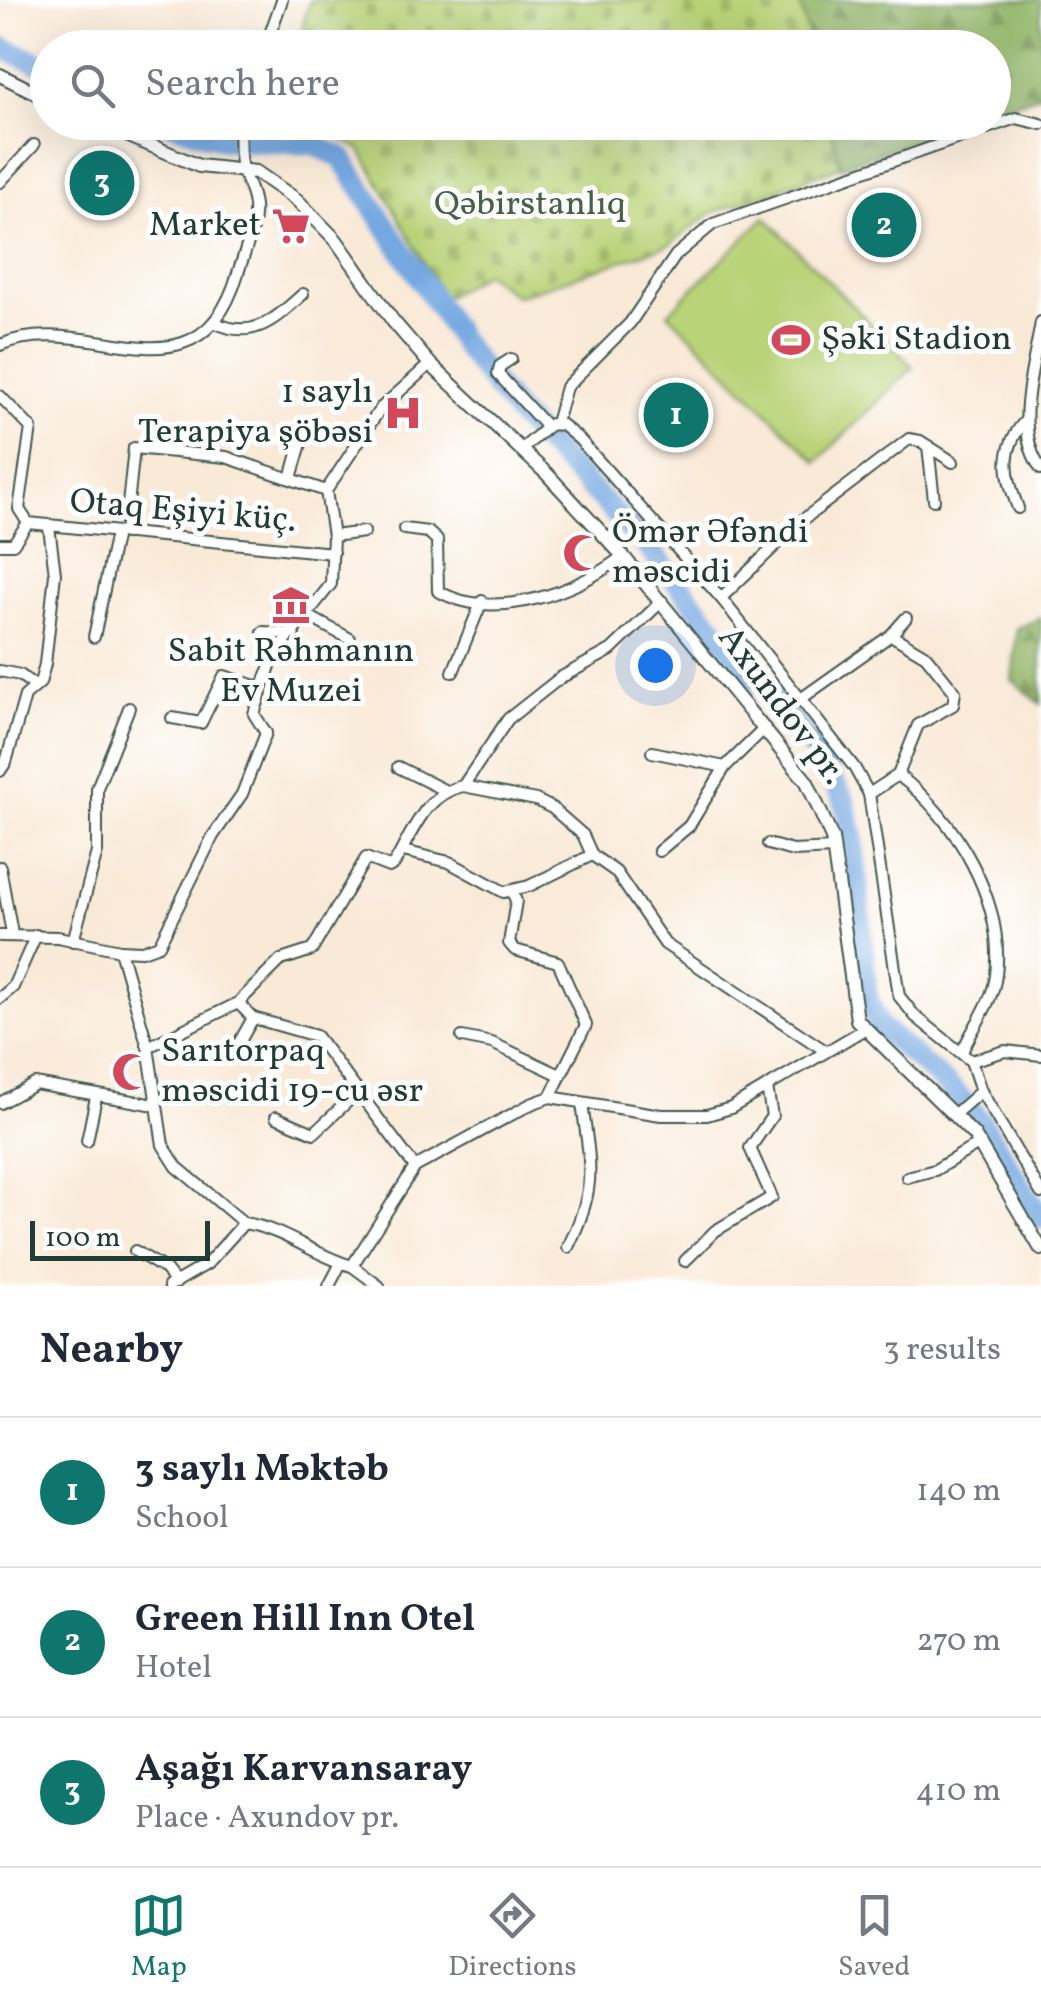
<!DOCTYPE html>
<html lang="en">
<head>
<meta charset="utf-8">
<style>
	body { margin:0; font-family:Vollkorn,serif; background:#f6f6f7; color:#1f2937 }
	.scale { position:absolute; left:30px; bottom:25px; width:180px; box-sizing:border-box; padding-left:10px; border:5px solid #1f3d34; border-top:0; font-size:28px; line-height:35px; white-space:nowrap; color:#1f3d34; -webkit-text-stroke:8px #fff; paint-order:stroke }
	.you { position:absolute; left:655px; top:665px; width:35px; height:35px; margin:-25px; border:8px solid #fff; border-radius:50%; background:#1a73e8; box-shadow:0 0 0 15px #1a73e833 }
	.badge { display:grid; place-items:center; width:65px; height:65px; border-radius:50%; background:#0f766e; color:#fff; font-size:32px; font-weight:700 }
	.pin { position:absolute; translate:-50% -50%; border:5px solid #fff; box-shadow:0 2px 10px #0006 }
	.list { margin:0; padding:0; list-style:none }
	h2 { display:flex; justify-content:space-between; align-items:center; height:130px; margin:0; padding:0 40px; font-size:42px }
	h2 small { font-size:32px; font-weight:400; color:#747a83 }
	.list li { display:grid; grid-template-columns:65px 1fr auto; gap:30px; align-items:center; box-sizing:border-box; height:150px; padding:0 40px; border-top:2px solid #e0e1e3 }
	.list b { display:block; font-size:38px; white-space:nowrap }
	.list p { margin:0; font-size:32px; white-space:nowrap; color:#747a83 }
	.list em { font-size:32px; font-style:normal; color:#747a83 }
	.icon { flex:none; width:55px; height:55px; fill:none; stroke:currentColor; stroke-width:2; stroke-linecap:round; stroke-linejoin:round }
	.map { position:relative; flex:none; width:1041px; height:1286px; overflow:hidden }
	.search { position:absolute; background:#fff; box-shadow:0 10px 40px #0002; left:30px; right:30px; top:30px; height:110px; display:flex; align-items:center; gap:25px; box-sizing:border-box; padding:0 35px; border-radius:55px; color:#747a83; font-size:38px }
	.sheet { height:580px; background:#fff }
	nav { display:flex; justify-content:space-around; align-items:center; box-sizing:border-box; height:140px; border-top:2px solid #e0e1e3; background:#fff; font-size:28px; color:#747a83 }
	nav a { display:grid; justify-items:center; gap:5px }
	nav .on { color:#0f766e }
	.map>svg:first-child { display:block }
</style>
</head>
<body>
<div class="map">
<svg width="1041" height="1286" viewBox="0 0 1041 1286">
	<defs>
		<pattern id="forest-firs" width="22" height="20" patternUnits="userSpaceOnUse" patternTransform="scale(2.5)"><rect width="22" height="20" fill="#92b568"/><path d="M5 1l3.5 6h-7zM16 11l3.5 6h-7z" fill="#779456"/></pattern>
		<pattern id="cemetery-stones" width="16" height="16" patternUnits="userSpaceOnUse" patternTransform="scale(2.5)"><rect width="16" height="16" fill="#b9d378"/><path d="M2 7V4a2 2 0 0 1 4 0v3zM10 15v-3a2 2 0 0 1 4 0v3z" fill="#9fb668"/></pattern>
	</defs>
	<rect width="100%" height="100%" fill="#fff"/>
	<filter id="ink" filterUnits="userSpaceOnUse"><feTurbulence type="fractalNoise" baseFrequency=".01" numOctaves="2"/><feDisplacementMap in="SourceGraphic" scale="20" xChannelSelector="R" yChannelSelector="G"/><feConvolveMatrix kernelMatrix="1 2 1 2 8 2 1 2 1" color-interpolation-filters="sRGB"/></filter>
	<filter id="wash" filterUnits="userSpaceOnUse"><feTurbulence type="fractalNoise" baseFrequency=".0048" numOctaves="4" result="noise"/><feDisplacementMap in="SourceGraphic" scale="40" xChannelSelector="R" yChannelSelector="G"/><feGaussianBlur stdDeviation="2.25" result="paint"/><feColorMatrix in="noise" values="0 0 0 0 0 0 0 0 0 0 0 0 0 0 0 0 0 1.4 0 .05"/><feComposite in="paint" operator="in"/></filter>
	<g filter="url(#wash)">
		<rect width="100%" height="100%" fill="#f9e9d7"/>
		<path fill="#b9d378" stroke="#6c8856" stroke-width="2.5" d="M765 217 913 367 817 462 668 313Z"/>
		<g fill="url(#forest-firs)" stroke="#58794e" stroke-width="2.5">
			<path d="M799 0H1041V94L994 111V48L811 47Z"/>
			<path d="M829 122H963V123L840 167Z"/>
			<path d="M1041 618V704L1012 680 1017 628Z"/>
		</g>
		<g fill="url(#cemetery-stones)" stroke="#6c8856" stroke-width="2.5">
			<path d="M310 0H799L811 47H297Z"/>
			<path d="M310 123H829L840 167 711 213 669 245 516 296 485 273 444 298 360 149Z"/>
		</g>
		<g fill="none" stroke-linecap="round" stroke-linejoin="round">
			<g stroke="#75a8e1" stroke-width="22">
				<path d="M0 47 48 67"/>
				<path d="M167 122 224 140 313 144 341 157 466 349 518 415 647 546 814 749 844 800 853 836 867 996 879 1026 955 1092 980 1120 1041 1218"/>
			</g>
		</g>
	</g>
	<g filter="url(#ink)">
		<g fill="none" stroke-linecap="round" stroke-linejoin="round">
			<g stroke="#40574c" stroke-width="14">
				<g id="minor">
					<path d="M265 48 282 0"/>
					<path d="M0 182 34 145"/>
					<path d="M1041 322C1034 368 1012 428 1041 469"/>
					<path d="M216 323C254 341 276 318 303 294"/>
					<path d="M0 345C89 308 198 410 238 273 244 253 256 227 254 206 253 192 246 181 242 169 239 154 239 137 240 122"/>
					<path d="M511 359 500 366 498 374 545 425"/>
					<path d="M0 396 31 428 19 509 28 523 333 553"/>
					<path d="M556 423 566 387 630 323 676 255 713 224 1016 118 1041 124"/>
					<path d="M928 446 934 500"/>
					<path d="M522 449 551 424 562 425 579 439 721 598 854 767 869 794 899 996 915 1016 971 1061 981 1091 1041 1193"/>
					<path d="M291 478 302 440"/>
					<path d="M1018 508C1005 475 1000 448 1026 420"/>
					<path d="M404 529 428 532 437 540 438 591C495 623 577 592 623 556"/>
					<path d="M125 533 134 448 226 457 326 491"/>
					<path d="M333 536 364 532"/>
					<path d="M0 544H13L28 523"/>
					<path d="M721 598 800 522 909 439 920 441 953 462"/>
					<path d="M308 616 350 639"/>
					<path d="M263 632 294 634"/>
					<path d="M891 635 906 618"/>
					<path d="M94 637 116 533"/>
					<path d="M0 671 20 675 35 686"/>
					<path d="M453 672 482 601"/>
					<path d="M802 698 891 635 926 656 955 692 953 705 918 725 898 775 869 794"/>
					<path d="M172 718 201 723 224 676 262 688"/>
					<path d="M652 752 725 767"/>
					<path d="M398 767 444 790"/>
					<path d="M0 771 6 762 25 696 40 683 45 664 55 574 49 527"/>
					<path d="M898 775C956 818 1005 902 996 975 993 1002 973 1027 962 1052"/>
					<path d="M463 786 536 800 552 808 583 835 592 855 616 872 665 944 824 1050"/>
					<path d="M768 844 793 851 833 849"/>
					<path d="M403 851 449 862 504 892 529 886 592 855"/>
					<path d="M659 851 689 826 725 767 765 728"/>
					<path d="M0 867 12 934"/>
					<path d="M512 891 516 901 509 943 515 950 558 962 586 1025 550 1097"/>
					<path d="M0 936 58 937 120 950 148 1047 163 1145 177 1167 244 1223"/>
					<path d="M73 941 97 852V788L129 708"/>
					<path d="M120 950 142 951 159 945 213 836 242 794 266 733 254 714 273 657 331 584 333 536 326 491 380 409 430 364"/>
					<path d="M0 998 13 987 36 935"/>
					<path d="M238 1003 253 1018 316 1036 415 1167"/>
					<path d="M462 1037 492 1043 558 1074"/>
					<path d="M148 1047 238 1003 281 960 312 950 366 858 389 867 394 864C412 834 424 794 463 786L508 719 560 678 611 650 662 601"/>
					<path d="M235 1050 253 1018"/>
					<path d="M971 1061 1005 1051 1041 1055"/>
					<path d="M0 1103 35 1084 155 1105"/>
					<path d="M956 1113 981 1091"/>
					<path d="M276 1117 314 1133 360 1090"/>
					<path d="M87 1141 96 1097"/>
					<path d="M907 1177 935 1170 980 1143"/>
					<path d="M568 1247C597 1188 591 1168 582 1104"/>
					<path d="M135 1251 165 1269 176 1283"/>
					<path d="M685 1261 715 1231 772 1197 750 1148 772 1116 767 1088"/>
					<path d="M352 1266 379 1286"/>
					<path d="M169 1286 207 1264 244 1223C284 1229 313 1255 352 1266L415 1167 531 1104 550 1097 661 1115H707L731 1108 863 1030"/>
					<path d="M329 1286 341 1263"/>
				</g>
			</g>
			<g stroke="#40574c" stroke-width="16">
				<g id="tertiary">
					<path d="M0 75 48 99"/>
					<path d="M96 122 199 166 256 172 297 200 336 240 393 321 430 364 547 474 623 556 807 782 832 838 857 1020 974 1135 1041 1249"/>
				</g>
			</g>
			<use href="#minor" stroke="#fff" stroke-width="10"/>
			<use href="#tertiary" stroke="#fff" stroke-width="12"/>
		</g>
	</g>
	<defs>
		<g id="supermarket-bare" transform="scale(3)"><path d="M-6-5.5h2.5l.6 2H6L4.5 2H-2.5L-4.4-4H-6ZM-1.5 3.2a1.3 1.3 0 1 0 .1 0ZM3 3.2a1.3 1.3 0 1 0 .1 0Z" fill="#d1495b" stroke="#fff" stroke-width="2.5" paint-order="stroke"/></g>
		<g id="stadium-bare" transform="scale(3)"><path d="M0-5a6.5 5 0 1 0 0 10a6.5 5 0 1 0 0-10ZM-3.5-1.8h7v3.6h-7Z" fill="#d1495b" stroke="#fff" stroke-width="2.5" paint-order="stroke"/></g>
		<g id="hospital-bare" transform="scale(3)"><path d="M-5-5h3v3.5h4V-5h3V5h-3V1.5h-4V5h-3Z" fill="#d1495b" stroke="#fff" stroke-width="2.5" paint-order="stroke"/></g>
		<g id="mosque-bare" transform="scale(3)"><path d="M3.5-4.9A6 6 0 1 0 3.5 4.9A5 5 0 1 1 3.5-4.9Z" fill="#d1495b" stroke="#fff" stroke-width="2.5" paint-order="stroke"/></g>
		<g id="museum-bare" transform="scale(3)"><path d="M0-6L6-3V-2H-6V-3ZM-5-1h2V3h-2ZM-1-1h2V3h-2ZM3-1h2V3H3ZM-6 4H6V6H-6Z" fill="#d1495b" stroke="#fff" stroke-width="2.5" paint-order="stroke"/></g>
	</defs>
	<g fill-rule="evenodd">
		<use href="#supermarket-bare" x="291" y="226"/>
		<use href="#stadium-bare" x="791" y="340"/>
		<use href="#hospital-bare" x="403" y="413"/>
		<use href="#mosque-bare" x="582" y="553"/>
		<use href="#museum-bare" x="291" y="605"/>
		<use href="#mosque-bare" x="131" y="1072"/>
	</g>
	<g text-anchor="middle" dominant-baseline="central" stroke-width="10" stroke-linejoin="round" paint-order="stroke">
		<g font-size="35" fill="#466245" stroke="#fff">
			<text x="530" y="205">Qəbirstanlıq</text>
		</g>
		<g font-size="35" fill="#1f3d34" stroke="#fff" text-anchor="start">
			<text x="261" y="226" text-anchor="end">Market</text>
			<text x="821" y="340">Şəki Stadion</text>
			<text x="373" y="393" text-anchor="end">1 saylı<tspan x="373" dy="40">Terapiya şöbəsi</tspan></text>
			<text x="612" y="533">Ömər Əfəndi<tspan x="612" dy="40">məscidi</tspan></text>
			<text x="291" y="652" text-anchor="middle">Sabit Rəhmanın<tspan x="291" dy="40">Ev Muzei</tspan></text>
			<text x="161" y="1052">Sarıtorpaq<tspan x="161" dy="40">məscidi 19-cu əsr</tspan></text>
		</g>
		<g font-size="35" fill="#1f3d34" stroke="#fff">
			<text transform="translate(183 512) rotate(5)">Otaq Eşiyi küç.</text>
			<text transform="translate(781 706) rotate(53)">Axundov pr.</text>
		</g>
	</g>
</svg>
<div class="scale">100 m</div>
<div class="you"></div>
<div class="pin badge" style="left:676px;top:415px">1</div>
<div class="pin badge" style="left:884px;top:225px">2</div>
<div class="pin badge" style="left:102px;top:183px">3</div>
<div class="search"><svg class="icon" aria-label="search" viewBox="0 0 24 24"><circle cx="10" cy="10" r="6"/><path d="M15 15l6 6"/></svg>Search here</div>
</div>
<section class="sheet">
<h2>Nearby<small>3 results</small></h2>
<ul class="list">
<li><span class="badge">1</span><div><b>3 saylı Məktəb</b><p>School</p></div><em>140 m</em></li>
<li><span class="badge">2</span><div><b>Green Hill Inn Otel</b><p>Hotel</p></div><em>270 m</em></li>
<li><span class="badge">3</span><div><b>Aşağı Karvansaray</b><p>Place · Axundov pr.</p></div><em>410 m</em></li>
</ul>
</section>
<nav>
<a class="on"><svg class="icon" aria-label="map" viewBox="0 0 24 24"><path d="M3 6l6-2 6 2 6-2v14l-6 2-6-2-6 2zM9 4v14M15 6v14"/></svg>Map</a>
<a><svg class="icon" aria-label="directions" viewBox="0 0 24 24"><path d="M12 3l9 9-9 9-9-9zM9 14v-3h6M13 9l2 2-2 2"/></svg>Directions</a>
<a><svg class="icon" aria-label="saved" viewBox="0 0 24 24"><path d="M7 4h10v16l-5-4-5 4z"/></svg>Saved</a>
</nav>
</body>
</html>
